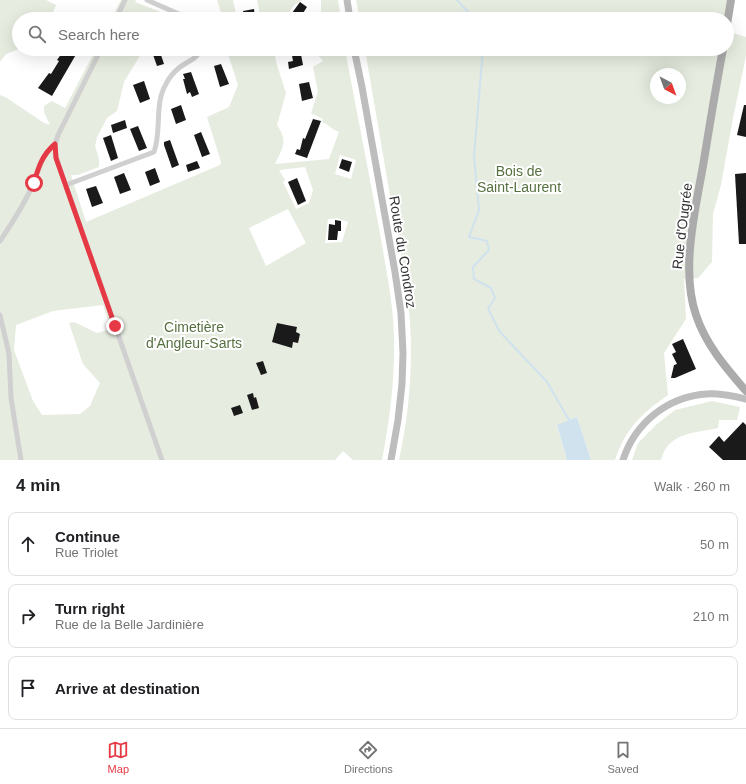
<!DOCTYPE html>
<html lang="en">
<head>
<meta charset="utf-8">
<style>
	body { margin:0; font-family:Helvetica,sans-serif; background:#f2f2f2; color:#202124 }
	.compass { position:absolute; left:650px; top:68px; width:36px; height:36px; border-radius:50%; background:#fff; box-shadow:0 4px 16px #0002; rotate:139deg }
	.stop { position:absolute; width:12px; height:12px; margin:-9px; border:3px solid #e63946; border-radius:50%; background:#fff }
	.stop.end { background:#e63946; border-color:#fff; box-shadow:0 1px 4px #0008 }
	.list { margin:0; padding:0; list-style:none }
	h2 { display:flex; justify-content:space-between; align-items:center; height:52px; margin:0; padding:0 16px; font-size:17px }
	h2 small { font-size:13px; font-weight:400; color:#757577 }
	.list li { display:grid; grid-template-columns:26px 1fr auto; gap:12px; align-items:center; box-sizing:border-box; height:64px; margin:0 8px 8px; padding:0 8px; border:1px solid #e0e0e0; border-radius:8px }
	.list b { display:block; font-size:15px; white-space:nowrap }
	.list p { margin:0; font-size:13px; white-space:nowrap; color:#757577 }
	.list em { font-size:13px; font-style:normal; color:#757577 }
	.icon { flex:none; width:22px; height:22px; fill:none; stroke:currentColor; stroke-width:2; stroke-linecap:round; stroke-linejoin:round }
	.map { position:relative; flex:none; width:746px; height:460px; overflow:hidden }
	.search { position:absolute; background:#fff; box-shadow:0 4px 16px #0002; left:12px; right:12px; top:12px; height:44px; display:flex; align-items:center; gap:10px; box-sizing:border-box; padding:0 14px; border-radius:22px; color:#757577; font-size:15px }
	.sheet { height:268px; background:#fff }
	nav { display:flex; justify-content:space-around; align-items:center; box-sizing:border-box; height:56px; border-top:1px solid #e0e0e0; background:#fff; font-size:11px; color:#757577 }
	nav a { display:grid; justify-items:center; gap:2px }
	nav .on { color:#e63946 }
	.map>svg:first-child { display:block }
</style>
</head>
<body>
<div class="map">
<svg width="746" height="460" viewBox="0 0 746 460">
	<rect width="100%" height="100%" fill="#fff"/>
	<g fill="#e6ecdf" fill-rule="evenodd">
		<path d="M0 0H46L56 5 50 19H19V49L6 54 0 62Z"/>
		<path d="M121 0H136L135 2 163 13 159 19H111Z"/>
		<path d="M217 0H233L237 19H223Z"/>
		<path d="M257 0H302C295 5 287 9 290 19H261Z"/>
		<path d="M321 0H338L341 19H321Z"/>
		<path d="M356 0H728L724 19H360Z"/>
		<path d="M727 31 746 37V56L733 118 721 185 713 214 712 262 698 278 684 279 686 319 664 353 668 395C641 414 626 428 615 460H591L577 417 557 426 567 460H399C409 414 413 368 410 321 407 279 398 237 390 196 382 147 373 98 365 49H727ZM656 74H680V98H656Z"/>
		<path d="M96 49H144L124 82 117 111 107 118 97 137 95 146 99 159V167L78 175H71L86 222 220 165 221 162 207 117 229 107 238 85 228 54 229 49H274L276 62 286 93 277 125C288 141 283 147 275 164L329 159 339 132C333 130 329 125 322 122L323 119 311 113 318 92 313 67 323 61 313 49H345C356 109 368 168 379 228 385 264 393 300 394 336 395 378 390 419 382 460H353L343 451 335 460H0V95L7 98 44 123 50 125 44 112V106L52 101 65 108ZM340 155 356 160 351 179 335 174ZM305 167 313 190 309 203 296 209 283 182 285 180 279 170ZM288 209 306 243 266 266 249 228ZM337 218 348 222 342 242 325 243 328 219ZM103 305 108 321 106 324 108 330 97 333 74 322 69 323 83 364 100 383 90 406 80 414 42 415 33 401 14 350 16 325 53 311ZM277 323 286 325V324L297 327 296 332 297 333 291 347 272 341Z"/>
		<path d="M712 401 740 407 737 420H719L718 428C695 433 668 432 661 460H632L638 443 657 424 675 410Z"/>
	</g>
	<path fill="#cfe2ee" d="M577 417 591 460H567L557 425Z"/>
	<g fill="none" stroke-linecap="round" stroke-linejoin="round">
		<g stroke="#cfe2ee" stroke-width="2">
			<path d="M457 0 470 14 477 19"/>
			<path d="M483 49 474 156 479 210 469 237 487 241 489 250 473 267 474 279 491 288 495 298 488 309 500 332 547 382 569 420"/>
		</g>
	</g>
	<g fill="#1a1a1a">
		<path d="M300 2 307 7 301 16 299 14 297 17 292 13Z"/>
		<path d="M254 9 255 19H244L243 11Z"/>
		<path d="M56 49H75L78 51 52 96 38 88 49 73 51 74 59 61 57 60 62 53Z"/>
		<path d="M151 49H159L164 64 157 66Z"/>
		<path d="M294 49H300L303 65 289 69 288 62 293 61 291 50Z"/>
		<path d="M221 64 229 84 220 87 214 66Z"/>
		<path d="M191 72 199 94 192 97 190 92 187 94 183 79H185L183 74Z"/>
		<path d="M144 81 150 99 140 103 133 85Z"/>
		<path d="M309 82 313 98 302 101 299 84Z"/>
		<path d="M181 105 186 120 176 124 171 109Z"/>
		<path d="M744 105H746V137L737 135Z"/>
		<path d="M313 119 321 121 307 158 295 154 297 149 300 150 303 138 305 139Z"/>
		<path d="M125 120 127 128 113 133 111 125Z"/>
		<path d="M138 126 147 148 139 151 130 129Z"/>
		<path d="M201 132 210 154 202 157 194 135Z"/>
		<path d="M111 135 118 158 111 161 103 138Z"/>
		<path d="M170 140 179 165 172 168 164 145V142Z"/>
		<path d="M342 159 352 162 349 172 339 168Z"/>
		<path d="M197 161 200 168 188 172 186 165Z"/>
		<path d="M155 168 160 182 150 186 145 172Z"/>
		<path d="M124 173 131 190 120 194 114 177Z"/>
		<path d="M746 173V244H739L735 174Z"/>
		<path d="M297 178 306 201 298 205 288 182Z"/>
		<path d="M96 186 103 203 92 207 86 189Z"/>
		<path d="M335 220 341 221V231H338L337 240H328L329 224 335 225Z"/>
		<path d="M277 323 297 327 296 332 300 334 298 343 293 342 292 348 272 342Z"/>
		<path d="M683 339 696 369 675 378H671L674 365 677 364 672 354 676 352 672 344Z"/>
		<path d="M263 361 267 373 261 375 256 363Z"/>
		<path d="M253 393 254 398 256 397 259 408 252 410 247 395Z"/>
		<path d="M240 405 243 413 234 416 231 408Z"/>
		<path d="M743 422 746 425V460H723L709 447 719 436 724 442Z"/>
	</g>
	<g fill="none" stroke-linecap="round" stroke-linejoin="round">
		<g stroke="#d0d0d0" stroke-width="5">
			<path d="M147 0 190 19"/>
			<path d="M116 19 125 0"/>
			<path d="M101 49 58 135C55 143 54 149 56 157L162 460"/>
			<path d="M66 185 154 152C162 130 154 104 166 84 169 77 174 72 180 67 188 61 198 59 200 49"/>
			<path d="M0 241C12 223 25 204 33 184 41 167 39 158 55 144"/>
			<path d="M0 315 9 354 11 398 21 460"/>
		</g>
		<g stroke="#bdbdbd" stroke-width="7">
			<path d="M347 0 350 19"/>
			<path d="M354 49 362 87 395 272 401 313 403 353 402 384 398 420 391 460"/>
			<path d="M623 460C635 423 667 397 706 394 719 393 733 396 746 399"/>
		</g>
		<g stroke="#ababab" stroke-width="8">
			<path d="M727 24 731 0"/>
			<path d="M723 49C716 86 710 123 704 160 696 208 680 268 696 315 706 345 726 368 746 391"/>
		</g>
	</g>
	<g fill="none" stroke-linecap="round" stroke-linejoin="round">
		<path stroke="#e63946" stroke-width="5" d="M34 183C38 168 42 155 55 144L56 158 115 326"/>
	</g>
	<g text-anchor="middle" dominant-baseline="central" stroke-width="4" stroke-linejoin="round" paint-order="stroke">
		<g font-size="14" fill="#56703f" stroke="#fff">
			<text x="519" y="171">Bois de<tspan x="519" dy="16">Saint-Laurent</tspan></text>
			<text x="194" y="327">Cimetière<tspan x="194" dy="16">d'Angleur-Sarts</tspan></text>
		</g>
		<g font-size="14" fill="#333" stroke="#fff">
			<text transform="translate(682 226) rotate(-83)">Rue d'Ougrée</text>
			<text transform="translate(403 252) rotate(81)">Route du Condroz</text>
		</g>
	</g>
</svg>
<svg class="compass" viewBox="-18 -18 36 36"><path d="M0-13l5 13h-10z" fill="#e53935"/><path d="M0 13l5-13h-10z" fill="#757577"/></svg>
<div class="stop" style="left:34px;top:183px"></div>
<div class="stop end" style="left:115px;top:326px"></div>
<div class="search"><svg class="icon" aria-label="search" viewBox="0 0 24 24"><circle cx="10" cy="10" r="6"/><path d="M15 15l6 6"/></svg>Search here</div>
</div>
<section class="sheet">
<h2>4 min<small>Walk · 260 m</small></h2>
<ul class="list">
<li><svg class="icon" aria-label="ahead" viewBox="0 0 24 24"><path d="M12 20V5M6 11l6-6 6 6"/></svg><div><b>Continue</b><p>Rue Triolet</p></div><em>50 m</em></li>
<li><svg class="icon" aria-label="right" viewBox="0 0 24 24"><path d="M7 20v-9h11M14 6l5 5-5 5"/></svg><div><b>Turn right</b><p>Rue de la Belle Jardinière</p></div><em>210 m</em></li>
<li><svg class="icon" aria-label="arrive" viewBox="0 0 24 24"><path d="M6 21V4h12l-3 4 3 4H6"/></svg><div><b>Arrive at destination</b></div></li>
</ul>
</section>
<nav>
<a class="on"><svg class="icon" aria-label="map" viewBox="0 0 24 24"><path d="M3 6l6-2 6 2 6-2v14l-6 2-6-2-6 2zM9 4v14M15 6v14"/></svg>Map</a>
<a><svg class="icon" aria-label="directions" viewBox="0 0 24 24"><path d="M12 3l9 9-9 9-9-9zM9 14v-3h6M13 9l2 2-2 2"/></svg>Directions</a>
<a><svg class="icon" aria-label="saved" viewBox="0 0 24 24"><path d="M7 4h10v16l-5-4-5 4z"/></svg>Saved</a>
</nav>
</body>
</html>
